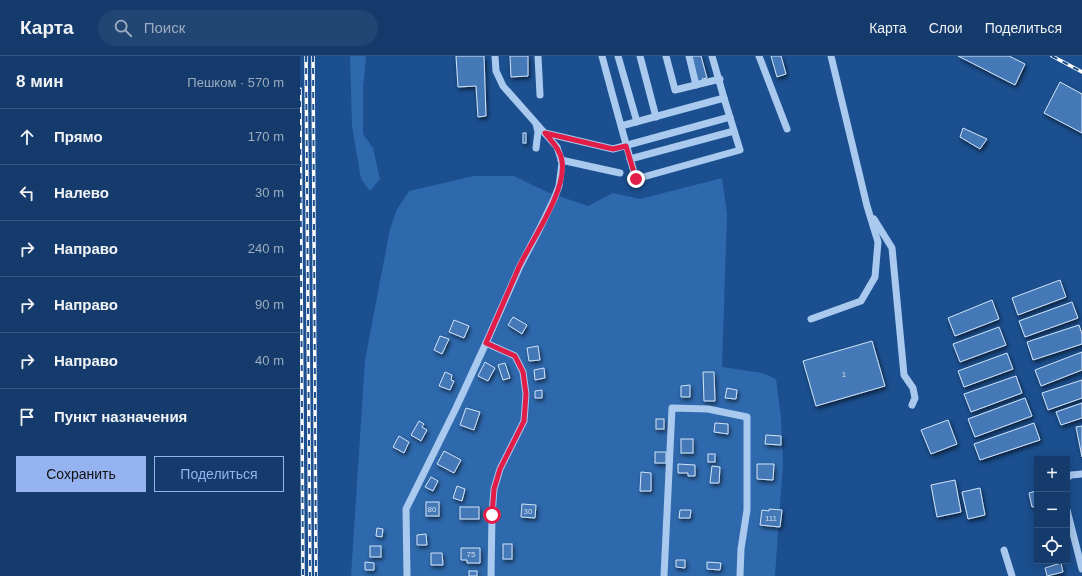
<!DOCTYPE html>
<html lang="ru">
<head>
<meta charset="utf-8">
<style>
	body { margin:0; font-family:Arial,sans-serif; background:#214673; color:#f1f3f6 }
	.controls { position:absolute; right:12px; bottom:12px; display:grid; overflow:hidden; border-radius:0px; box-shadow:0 2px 10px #0003 }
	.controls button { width:36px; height:36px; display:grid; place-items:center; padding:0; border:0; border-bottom:1px solid #33557e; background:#143b6b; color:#f1f3f6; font:20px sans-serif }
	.stop { position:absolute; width:12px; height:12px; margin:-9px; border:3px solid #e11d48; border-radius:50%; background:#fff }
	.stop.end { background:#e11d48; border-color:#fff; box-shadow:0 1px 4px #0008 }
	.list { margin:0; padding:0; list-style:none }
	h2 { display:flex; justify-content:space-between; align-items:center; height:52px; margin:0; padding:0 16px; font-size:17px }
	h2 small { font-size:13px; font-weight:400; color:#9dadc1 }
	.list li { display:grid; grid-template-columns:26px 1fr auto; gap:12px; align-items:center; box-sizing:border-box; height:56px; padding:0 16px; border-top:1px solid #33557e }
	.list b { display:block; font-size:15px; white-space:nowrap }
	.list em { font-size:13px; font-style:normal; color:#9dadc1 }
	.actions { display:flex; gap:8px; padding:12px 16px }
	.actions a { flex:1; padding:9px 0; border:1px solid #95b2f1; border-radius:0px; text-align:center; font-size:14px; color:#95b2f1 }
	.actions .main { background:#95b2f1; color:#111 }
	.icon { flex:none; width:22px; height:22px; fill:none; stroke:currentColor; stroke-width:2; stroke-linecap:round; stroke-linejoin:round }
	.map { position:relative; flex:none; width:782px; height:520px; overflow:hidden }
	header { display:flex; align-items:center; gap:24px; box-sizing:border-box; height:56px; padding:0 20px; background:#143b6b; border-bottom:1px solid #33557e }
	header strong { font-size:19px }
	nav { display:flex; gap:22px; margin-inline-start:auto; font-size:14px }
	.search { width:280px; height:36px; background:#214673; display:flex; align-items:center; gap:10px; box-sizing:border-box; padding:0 14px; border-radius:22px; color:#9dadc1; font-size:15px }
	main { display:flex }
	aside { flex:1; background:#143b6b }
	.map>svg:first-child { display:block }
</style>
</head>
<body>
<header>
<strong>Карта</strong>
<div class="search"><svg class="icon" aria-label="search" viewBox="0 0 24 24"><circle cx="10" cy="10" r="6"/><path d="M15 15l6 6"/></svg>Поиск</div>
<nav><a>Карта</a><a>Слои</a><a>Поделиться</a></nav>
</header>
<main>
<aside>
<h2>8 мин<small>Пешком · 570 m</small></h2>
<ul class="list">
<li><svg class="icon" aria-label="ahead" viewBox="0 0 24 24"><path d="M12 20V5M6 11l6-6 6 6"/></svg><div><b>Прямо</b></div><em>170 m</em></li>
<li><svg class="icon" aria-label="left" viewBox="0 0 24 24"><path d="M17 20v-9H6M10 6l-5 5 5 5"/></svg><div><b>Налево</b></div><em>30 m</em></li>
<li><svg class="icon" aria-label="right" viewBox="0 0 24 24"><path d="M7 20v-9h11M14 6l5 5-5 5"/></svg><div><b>Направо</b></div><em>240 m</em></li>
<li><svg class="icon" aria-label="right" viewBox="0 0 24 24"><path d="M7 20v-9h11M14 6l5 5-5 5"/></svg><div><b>Направо</b></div><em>90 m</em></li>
<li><svg class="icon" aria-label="right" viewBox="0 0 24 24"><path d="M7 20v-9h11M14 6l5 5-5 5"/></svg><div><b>Направо</b></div><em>40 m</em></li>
<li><svg class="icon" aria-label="arrive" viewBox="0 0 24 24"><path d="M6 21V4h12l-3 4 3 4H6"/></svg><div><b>Пункт назначения</b></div></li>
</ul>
<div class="actions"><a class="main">Сохранить</a><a>Поделиться</a></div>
</aside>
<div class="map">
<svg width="782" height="520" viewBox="0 0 782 520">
	<defs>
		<filter id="shadow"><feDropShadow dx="1.5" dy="2.5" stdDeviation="2" flood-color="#0009"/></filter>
	</defs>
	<rect width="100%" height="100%" fill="#1b4f8f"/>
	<g fill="#2e69ad">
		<path d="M50 0H66L63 34V78L73 92 80 123 70 135 61 123 52 70Z"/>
		<path d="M174 120H214L247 136 288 150 313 137 340 143 422 122 427 158 422 311 462 317 476 323 481 361 483 408 475 520H51L65 304 90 173 96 155 109 135Z"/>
	</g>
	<g fill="#4478b7" stroke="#cfe3fa" filter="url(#shadow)">
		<path d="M156 0H184L186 60 178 61 176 30 158 31Z"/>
		<path d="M210 0H228V20L211 21Z"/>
		<path d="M390 0H401L407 22 402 23 403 25 397 27Z"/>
		<path d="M471 0H481L486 18 477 21Z"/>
		<path d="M658 0H709L725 8 715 29Z"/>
		<path d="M760 26 782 38V77L744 57Z"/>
		<path d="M663 72 687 83 680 93 660 81Z"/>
		<rect x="223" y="77" width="3" height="10"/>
		<path d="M760 224 766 241 718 259 712 242Z"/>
		<path d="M692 244 699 263 655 280 648 262Z"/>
		<path d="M772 246 778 262 725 281 719 265Z"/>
		<path d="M213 261 227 269 222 278 208 269Z"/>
		<path d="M154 264 169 270 164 282 149 276Z"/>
		<path d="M779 269 782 278V288L733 304 727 286Z"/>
		<path d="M699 271 706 289 660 306 653 288Z"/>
		<path d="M140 280 149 283 142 298 134 294Z"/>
		<path d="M572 285 585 330 516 350 503 305Z"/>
		<path d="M238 290 240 304 229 305 227 292Z"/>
		<path d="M782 296V314L741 330 735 314Z"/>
		<path d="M707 297 713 313 664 331 658 315Z"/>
		<path d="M185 306 195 312 188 325 178 320Z"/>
		<path d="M205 307 210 322 203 324 198 309Z"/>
		<path d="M244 312 245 322 235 324 234 314Z"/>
		<path d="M145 316 152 319 151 324 154 325 150 334 139 330Z"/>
		<path d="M403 316H414L415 345H404Z"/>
		<path d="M716 320 722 337 671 356 664 338Z"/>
		<path d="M782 324V342L748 354 742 337Z"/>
		<path d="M390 329V341H381V330Z"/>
		<path d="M427 332 437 334 436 343 425 342Z"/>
		<path d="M242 334V342H235V335Z"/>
		<path d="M725 342 732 360 675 381 668 363Z"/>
		<path d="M782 347V362L761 369 756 356Z"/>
		<path d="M166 352 180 356 174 374 160 369Z"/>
		<rect x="356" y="363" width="8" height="10"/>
		<path d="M648 364 657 388 631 398 621 374Z"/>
		<path d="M119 365 124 368 122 371 127 374 121 385 111 379Z"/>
		<path d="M415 367 428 368V378L414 376Z"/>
		<path d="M734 367 740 384 680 404 674 388Z"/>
		<path d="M782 370V401L776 371Z"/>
		<path d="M466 379 481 380V389L465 388Z"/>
		<path d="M99 380 109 386 104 397 93 391Z"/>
		<rect x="381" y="383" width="12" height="14"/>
		<path d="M144 395 161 404 154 417 137 408Z"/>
		<rect x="355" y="396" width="11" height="11"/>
		<rect x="408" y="398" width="7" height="8"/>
		<path d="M378 408 395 409V420H388V417H378Z"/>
		<path d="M457 408H474L473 424 457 423Z"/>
		<path d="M412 410 420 411 419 427H410Z"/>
		<path d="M341 416 351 417V435H340Z"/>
		<path d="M131 421 138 425 133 435 125 431Z"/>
		<path d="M655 424 661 456 637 461 631 429Z"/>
		<path d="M157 430 165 433 162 445 153 442Z"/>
		<path d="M680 432 685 459 668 463 662 436Z"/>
		<path d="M736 435 737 450 732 451 729 437Z"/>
		<rect x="126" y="446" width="13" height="14"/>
		<path d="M222 448 236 449 235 462 221 461Z"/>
		<rect x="160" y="451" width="19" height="12"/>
		<path d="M469 453 482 454 480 471 460 469 462 454 469 455Z"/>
		<path d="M380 454H391L390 462H379Z"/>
		<path d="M77 472 83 473 82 481 76 480Z"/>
		<path d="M126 478 127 489H117V479Z"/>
		<rect x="203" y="488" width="9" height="15"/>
		<rect x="70" y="490" width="11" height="11"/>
		<path d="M161 492H180V507H167V504H161Z"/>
		<path d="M131 497H142L143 509H131Z"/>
		<path d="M376 504H385V512L376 511Z"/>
		<path d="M65 506 74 507V514H65Z"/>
		<path d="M407 506 421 507 420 514 407 513Z"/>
		<path d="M761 507 763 516 747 520 745 512Z"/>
		<rect x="169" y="515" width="8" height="5"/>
	</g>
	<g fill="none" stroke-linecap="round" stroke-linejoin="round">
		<g stroke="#a9c9ee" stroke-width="7">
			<path d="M238 0 240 39"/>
			<path d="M302 0C313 41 324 82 336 123L440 94 424 42 321 70"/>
			<path d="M318 0 337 66"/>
			<path d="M340 0 356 61"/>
			<path d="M366 0 375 34 420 23"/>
			<path d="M389 0 396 29"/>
			<path d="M412 0 424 42"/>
			<path d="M459 0 487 73"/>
			<path d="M245 77 313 93 430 61"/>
			<path d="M236 92 238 76 236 68"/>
			<path d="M330 103 434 75"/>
			<path d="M261 104 320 117"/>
			<path d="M574 163 592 192 604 319 613 332 615 342 612 349"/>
			<path d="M511 263 561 245 575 221 578 186 567 150 531 0"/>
			<path d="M186 287 215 300 223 316 226 338 224 365 200 413 194 433 192 459 191 520"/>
			<path d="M767 422 771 419 782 418"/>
			<path d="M767 454 782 513"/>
			<path d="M704 494 712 520"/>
			<path d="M107 520 106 453 156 352 186 287 220 210 239 174 254 143 259 130 261 115 262 106 257 91 203 30 196 15 195 0"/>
			<path d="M364 520 372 352 408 353 447 361V454L441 493 440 520"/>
		</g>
		<g stroke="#fff" stroke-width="3.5">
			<g id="rail">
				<path d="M6 0 10 520"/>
				<path d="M13 0 16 520"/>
				<path d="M752 0 782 16"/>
				<path d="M0 33 3 520"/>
			</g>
		</g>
		<use href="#rail" stroke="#1b4f8f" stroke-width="2" stroke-dasharray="6" stroke-linecap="butt"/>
	</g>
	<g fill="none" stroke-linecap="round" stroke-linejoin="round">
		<path stroke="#e11d48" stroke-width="5" d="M192 459 194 433 200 413 224 365 226 338 223 316 215 300 186 287C197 262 208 236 219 211 231 185 267 135 262 105 260 93 252 86 245 77L313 93 326 90 336 123"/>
	</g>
	<g text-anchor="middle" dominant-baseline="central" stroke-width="4" stroke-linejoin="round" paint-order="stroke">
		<g font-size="8" fill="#d0dded">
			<text x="544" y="318">1</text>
			<text x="132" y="453">80</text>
			<text x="228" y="455">30</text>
			<text x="471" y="462">111</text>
			<text x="171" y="498">75</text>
		</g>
	</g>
</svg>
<div class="controls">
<button>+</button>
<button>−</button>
<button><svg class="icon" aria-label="locate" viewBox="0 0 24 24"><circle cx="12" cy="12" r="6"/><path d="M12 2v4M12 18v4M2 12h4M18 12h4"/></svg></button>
</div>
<div class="stop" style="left:192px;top:459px"></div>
<div class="stop end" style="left:336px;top:123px"></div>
</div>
</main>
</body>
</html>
